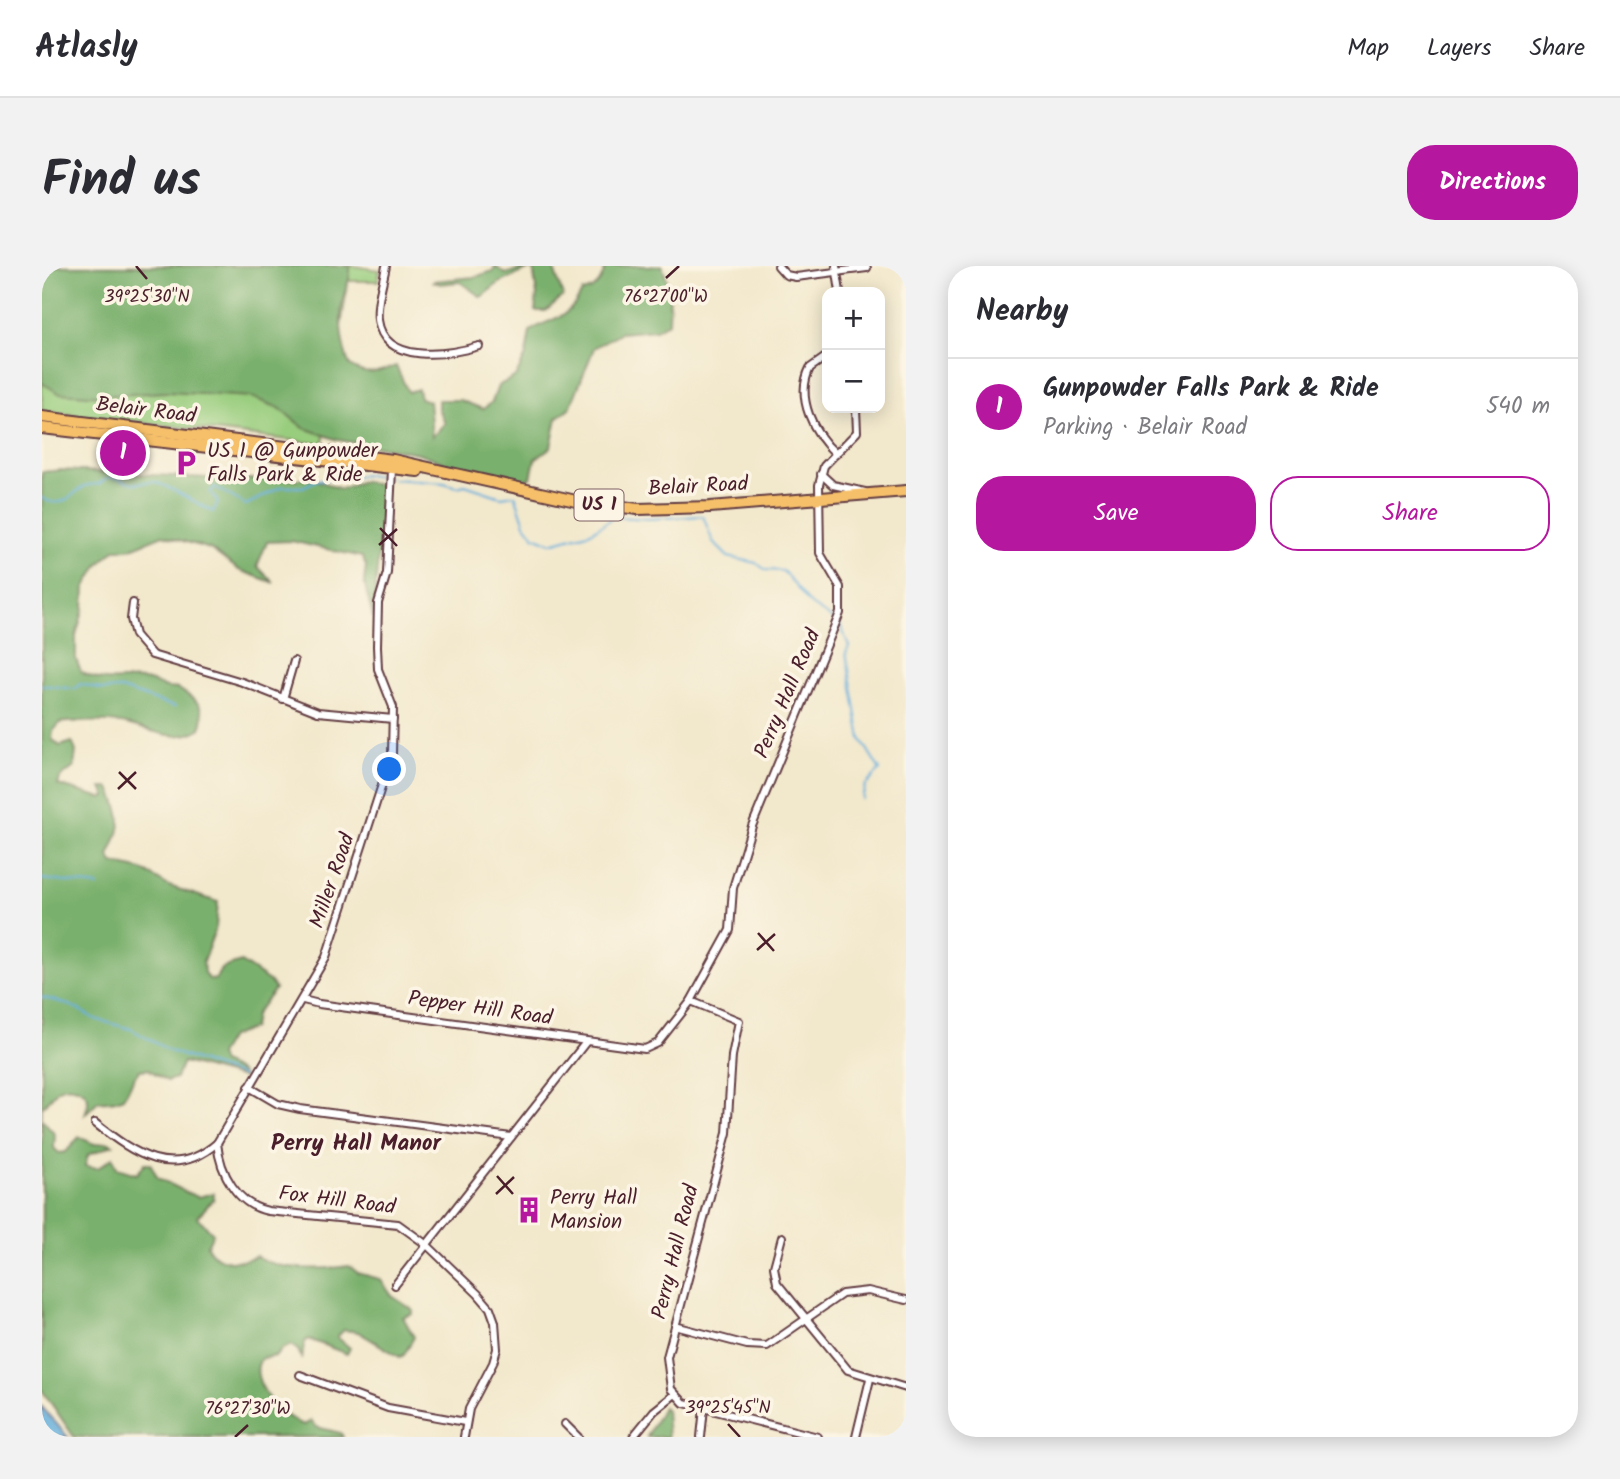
<!DOCTYPE html>
<html lang="en">
<head>
<meta charset="utf-8">
<style>
	body { margin:0; font-family:Kalam,sans-serif; background:#f2f2f3; color:#2b2b33 }
	.controls { position:absolute; right:21px; top:21px; display:grid; overflow:hidden; border-radius:14px; box-shadow:0 4px 18px #0003 }
	.controls button { width:63px; height:63px; display:grid; place-items:center; padding:0; border:0; border-bottom:2px solid #e1e1e2; background:#fff; color:#2b2b33; font:35px sans-serif }
	.you { position:absolute; left:348px; top:504px; width:24px; height:24px; margin:-18px; border:5px solid #fff; border-radius:50%; background:#1a73e8; box-shadow:0 0 0 10px #1a73e833 }
	.badge { display:grid; place-items:center; width:46px; height:46px; border-radius:50%; background:#b5179e; color:#fff; font-size:23px; font-weight:700 }
	.pin { position:absolute; translate:-50% -50%; border:4px solid #fff; box-shadow:0 2px 7px #0006 }
	.list { margin:0; padding:0; list-style:none }
	h2 { display:flex; justify-content:space-between; align-items:center; height:91px; margin:0; padding:0 28px; font-size:30px }
	h2 small { font-size:23px; font-weight:400; color:#7c7c81 }
	.list li { display:grid; grid-template-columns:46px 1fr auto; gap:21px; align-items:center; box-sizing:border-box; height:98px; padding:0 28px; border-top:2px solid #e1e1e2 }
	.list b { display:block; font-size:26px; white-space:nowrap }
	.list p { margin:0; font-size:23px; white-space:nowrap; color:#7c7c81 }
	.list em { font-size:23px; font-style:normal; color:#7c7c81 }
	.actions { display:flex; gap:14px; padding:21px 28px }
	.actions a { flex:1; padding:16px 0; border:2px solid #b5179e; border-radius:28px; text-align:center; font-size:24px; color:#b5179e }
	.actions .main { background:#b5179e; color:#fff }
	.map { position:relative; flex:none; width:864px; height:1171px; overflow:hidden; border-radius:28px }
	header { display:flex; align-items:center; gap:42px; box-sizing:border-box; height:98px; padding:0 35px; background:#fff; border-bottom:2px solid #e1e1e2 }
	header strong { font-size:33px }
	nav { display:flex; gap:38px; margin-inline-start:auto; font-size:24px }
	.intro { display:flex; align-items:center; justify-content:space-between; box-sizing:border-box; height:168px; padding:0 42px }
	h1 { margin:0; font-size:49px }
	.button { padding:18px 32px; border-radius:28px; background:#b5179e; color:#fff; font-size:24px; font-weight:700 }
	main { display:flex; gap:42px; padding:0 42px }
	aside { flex:1; background:#fff; border-radius:28px; box-shadow:0 4px 18px #0003 }
	.map>svg:first-child { display:block }
</style>
</head>
<body>
<header>
<strong>Atlasly</strong>
<nav><a>Map</a><a>Layers</a><a>Share</a></nav>
</header>
<div class="intro"><h1>Find us</h1><a class="button">Directions</a></div>
<main>
<div class="map">
<svg width="864" height="1171" viewBox="0 0 864 1171">
	<rect width="100%" height="100%" fill="#fcf5e5"/>
	<filter id="ink" filterUnits="userSpaceOnUse"><feTurbulence type="fractalNoise" baseFrequency=".0143" numOctaves="2"/><feDisplacementMap in="SourceGraphic" scale="14" xChannelSelector="R" yChannelSelector="G"/><feConvolveMatrix kernelMatrix="1 2 1 2 8 2 1 2 1" color-interpolation-filters="sRGB"/></filter>
	<filter id="wash" filterUnits="userSpaceOnUse"><feTurbulence type="fractalNoise" baseFrequency=".00686" numOctaves="4" result="noise"/><feDisplacementMap in="SourceGraphic" scale="28" xChannelSelector="R" yChannelSelector="G"/><feGaussianBlur stdDeviation="1.57" result="paint"/><feColorMatrix in="noise" values="0 0 0 0 0 0 0 0 0 0 0 0 0 0 0 0 0 1.4 0 .05"/><feComposite in="paint" operator="in"/></filter>
	<g filter="url(#wash)">
		<rect width="100%" height="100%" fill="#f2e8cc"/>
		<path fill="#99cd7e" stroke="#727654" stroke-width="2" d="M0 0H311L338 4 336 15H306L281 178 0 145Z"/>
		<g fill="#7ab06d" stroke="#62684c" stroke-width="2">
			<path d="M0 0H308C309 13 304 21 301 33 296 54 300 81 308 100 324 111 337 106 354 100L366 126 376 123 378 132 387 135 390 171 403 157 396 143V134H418L441 143 450 136 456 120 474 110 484 89 488 65C511 50 526 55 540 26 556 23 559 16 564 0H620L628 23 627 56 614 64 578 67 552 82 528 142 515 152 509 181 493 193 489 212 480 214 412 200 376 187 296 174 262 162 237 142 209 131 124 126 60 130 17 127 0 117Z"/>
			<path d="M453 0 463 8 491 0H511L521 30 504 45H493L495 29 491 1 457 17 439 31 418 16 398 18 390 15 433 11 451 5Z"/>
			<path d="M20 204 185 213H271L299 223 320 215 342 220 331 352 322 316 324 300 320 291 249 275 225 276 215 300 232 317 197 304 168 283 121 269 87 283H74L57 298 43 322 42 342 34 369V393L39 406C70 423 84 408 110 416 121 419 121 424 135 422 153 433 167 441 158 463 134 478 107 463 84 458 72 455 31 455 18 457L11 465 10 473 18 480 30 476 34 485 32 501 18 512 16 519 60 532 64 530 60 522H68C82 553 81 560 67 590L71 597 100 604 127 620 176 636 174 661 161 696 162 707 167 713 173 714 180 702 199 696 227 715 233 723 213 749 211 762 188 771 177 789 180 797 198 806 202 812 141 796 134 812 125 815 106 803 98 804C80 822 94 837 56 835L43 848C44 844 46 840 46 836 47 821 26 818 16 823L0 842V206Z"/>
			<path d="M0 842V853L13 868 12 882 17 887 24 886 37 871 52 878 65 876 71 879 46 889 43 900 56 902 71 891 75 902 95 908 103 897H108L116 912 146 927 156 931 172 927V933L155 951 171 967 165 980C175 999 198 997 214 990 238 1005 280 1004 307 1000L316 1007 338 1013 350 1030 371 1044V1048L361 1051 372 1071 362 1089 358 1091 316 1066 302 1064 295 1071 308 1082 305 1088 266 1073 262 1078 260 1094 256 1084 249 1079 240 1083 234 1090 220 1092C202 1112 242 1155 263 1159L269 1154 274 1161 299 1167 301 1171H32L0 1124Z"/>
			<path d="M621 1141 624 1144 626 1171H605Z"/>
		</g>
		<path fill="#63addb" stroke="#566683" stroke-width="2" d="M0 1141 26 1171H0Z"/>
		<g fill="none" stroke-linecap="round" stroke-linejoin="round">
			<g stroke="#63addb" stroke-width="2">
				<path d="M352 213 402 217 415 221 423 219 459 231 473 229 483 258 492 270 509 277 549 266 572 251 607 253 661 250 671 276 686 291 714 297 724 304 741 305 769 339 793 355"/>
				<path d="M0 232C24 246 31 223 46 219 50 218 53 219 57 218 72 205 75 214 91 217 98 218 106 215 113 216 120 217 161 240 171 246L176 236 168 226 173 221 204 239 239 221H261L275 214 326 209 347 212"/>
				<path d="M798 358 807 380 804 387 819 473 838 504 823 520 820 533"/>
				<path d="M0 419 33 423 38 418 61 424 79 423 133 441"/>
				<path d="M0 613 56 620"/>
				<path d="M0 731 30 740 53 753 89 763 128 785 200 810"/>
			</g>
		</g>
	</g>
	<g filter="url(#ink)">
		<g fill="none" stroke-linecap="round" stroke-linejoin="round">
			<g stroke="#633d43" stroke-width="10">
				<g id="street">
					<path d="M344 0C341 17 334 37 336 54 342 99 406 89 437 80"/>
					<path d="M736 0 744 9 754 11 825 2"/>
					<path d="M794 0 798 26"/>
					<path d="M785 90 768 102C753 132 772 168 794 188"/>
					<path d="M779 208 791 219 823 226"/>
					<path d="M91 337 89 353 93 369 110 389 200 416 276 446 351 453"/>
					<path d="M241 433 252 395"/>
					<path d="M261 734 277 738 603 783 616 777 649 735 688 664 691 622 710 560 798 347V321L778 287 777 219 782 200 815 166 814 142"/>
					<path d="M649 735 697 755 690 790 685 867 625 1091 629 1123 642 1137 776 1171"/>
					<path d="M207 821 236 838 258 843 469 871"/>
					<path d="M53 857C92 888 131 915 175 877L284 691 350 488 351 441 336 403 335 380 336 337 345 307 350 203"/>
					<path d="M175 877C178 907 195 939 226 945L356 958 385 979 436 1028 448 1042 453 1056 455 1083 451 1097 427 1143 422 1171"/>
					<path d="M740 971 732 1001 735 1017 806 1104 864 1122"/>
					<path d="M353 1019 544 776"/>
					<path d="M633 1060 705 1079 725 1080 800 1028 826 1025 864 1034"/>
					<path d="M258 1109 346 1142 423 1156"/>
					<path d="M523 1158 536 1171"/>
					<path d="M591 1171 612 1145 632 1129"/>
					<path d="M659 1171 662 1142"/>
					<path d="M814 1171 828 1113"/>
				</g>
			</g>
			<g stroke="#633d43" stroke-width="14">
				<g id="highway">
					<path d="M0 151 351 194 534 235 596 243 668 241 864 225"/>
					<path d="M0 162 376 205"/>
				</g>
			</g>
			<use href="#street" stroke="#fff" stroke-width="6"/>
			<use href="#highway" stroke="#f6c06b" stroke-width="10"/>
		</g>
	</g>
	<path fill="none" stroke="#4a1f2b" stroke-width="2.5" d="M94 0 105 13M624 12 637 0M338 262 355 280M337 279 355 263M77 506 94 523M76 523 94 506M716 667 732 685M715 684 733 668M455 910 471 928M454 928 472 911M686 1158 698 1171M193 1171 206 1159"/>
	<defs>
		<g id="parking-bare" transform="scale(2.1)"><path d="M-3.5-5.5H1a3.5 3.5 0 0 1 0 7H-1V5.5H-3.5ZM-1-3.4V-.6H.8a1.4 1.4 0 0 0 0-2.8Z" fill="#b5179e" stroke="#fcf5e5" stroke-width="2.5" paint-order="stroke"/></g>
		<g id="building-bare" transform="scale(2.1)"><path d="M-4-6H4V6H1V3H-1V6H-4ZM-2.5-4.3h1.7v1.8h-1.7ZM.8-4.3h1.7v1.8H.8ZM-2.5-1h1.7V.8h-1.7ZM.8-1h1.7V.8H.8Z" fill="#b5179e" stroke="#fcf5e5" stroke-width="2.5" paint-order="stroke"/></g>
	</defs>
	<g fill-rule="evenodd">
		<use href="#parking-bare" x="144" y="197"/>
		<use href="#building-bare" x="487" y="944"/>
	</g>
	<g text-anchor="middle" dominant-baseline="central" stroke-width="7" stroke-linejoin="round" paint-order="stroke">
		<rect fill="#fcf5e5" stroke="#7f5f63" stroke-width="2" x="532.5" y="223.5" width="49" height="31" rx="5"/>
		<g font-size="19" font-weight="bold" fill="#4a1f2b">
			<text x="557" y="239">US 1</text>
		</g>
		<g font-size="21" fill="#4a1f2b" stroke="#fcf5e5">
			<text transform="translate(104 145) rotate(7)">Belair Road</text>
			<text transform="translate(656 221) rotate(-3)">Belair Road</text>
			<text transform="translate(746 428) rotate(-67)">Perry Hall Road</text>
			<text transform="translate(291 615) rotate(-71)">Miller Road</text>
			<text transform="translate(438 743) rotate(8)">Pepper Hill Road</text>
			<text transform="translate(295 935) rotate(7)">Fox Hill Road</text>
			<text transform="translate(634 986) rotate(-76)">Perry Hall Road</text>
		</g>
		<g font-size="21" fill="#4a1f2b" stroke="#fcf5e5" text-anchor="start">
			<text x="165" y="185">US 1 @ Gunpowder<tspan x="165" dy="24">Falls Park &amp; Ride</tspan></text>
			<text x="508" y="932">Perry Hall<tspan x="508" dy="24">Mansion</tspan></text>
		</g>
		<g font-size="23" font-weight="bold" fill="#4a1f2b" stroke="#fcf5e5">
			<text x="314" y="878">Perry Hall Manor</text>
		</g>
	</g>
	<g font-size="18" text-anchor="middle" fill="#4a1f2b" stroke="#fcf5e5" stroke-width="7" stroke-linejoin="round" paint-order="stroke">
		<text x="624" y="36">76°27'00"W</text>
		<text x="105" y="36">39°25'30"N</text>
		<text x="686" y="1147">39°25'45"N</text>
		<text x="206" y="1148">76°27'30"W</text>
	</g>
</svg>
<div class="controls">
<button>+</button>
<button>−</button>
</div>
<div class="you"></div>
<div class="pin badge" style="left:81px;top:187px">1</div>
</div>
<aside>
<h2>Nearby<small></small></h2>
<ul class="list">
<li><span class="badge">1</span><div><b>Gunpowder Falls Park &amp; Ride</b><p>Parking · Belair Road</p></div><em>540 m</em></li>
</ul>
<div class="actions"><a class="main">Save</a><a>Share</a></div>
</aside>
</main>
</body>
</html>
